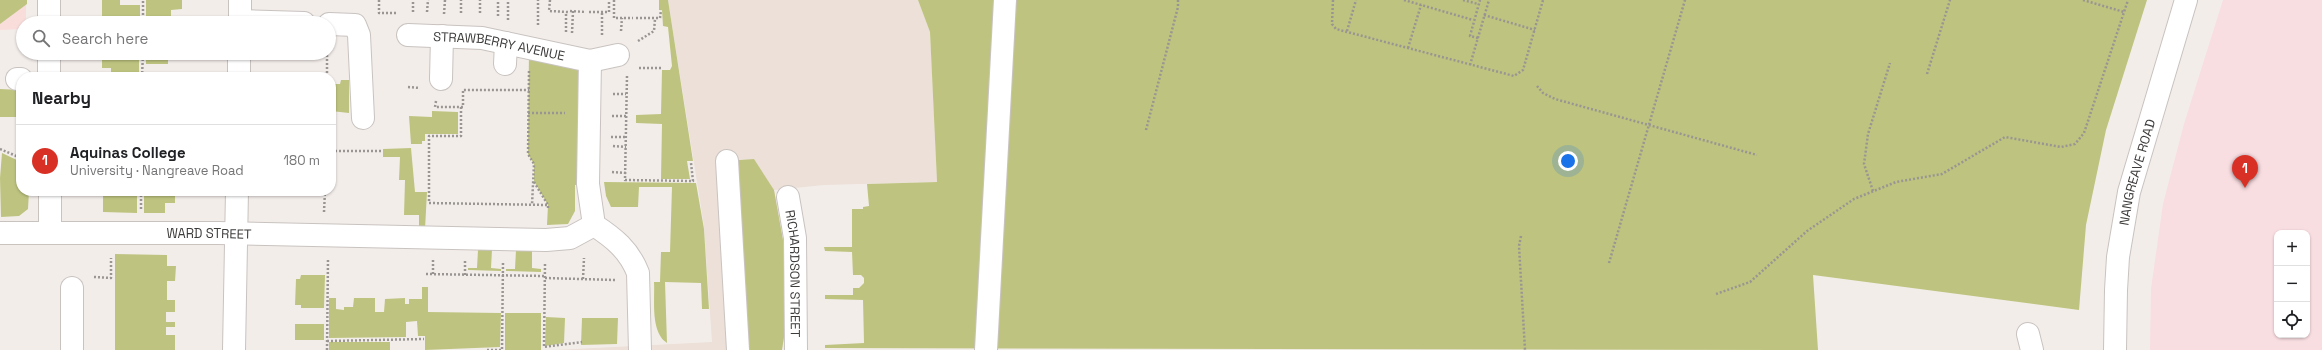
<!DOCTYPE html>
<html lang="en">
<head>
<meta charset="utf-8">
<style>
	body { margin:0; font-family:"Space Grotesk",sans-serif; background:#f2f2f2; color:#202124 }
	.controls { position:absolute; right:12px; bottom:12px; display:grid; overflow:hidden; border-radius:8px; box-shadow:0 1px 3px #0004 }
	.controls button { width:36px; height:36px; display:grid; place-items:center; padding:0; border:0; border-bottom:1px solid #e0e0e0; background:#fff; color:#202124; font:20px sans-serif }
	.you { position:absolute; left:1568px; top:161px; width:14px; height:14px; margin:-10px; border:3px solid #fff; border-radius:50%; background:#1a73e8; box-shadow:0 0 0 6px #1a73e833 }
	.badge { display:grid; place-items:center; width:26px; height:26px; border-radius:50%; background:#d93025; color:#fff; font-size:13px; font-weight:700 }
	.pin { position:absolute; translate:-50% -33px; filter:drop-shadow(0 1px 2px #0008) }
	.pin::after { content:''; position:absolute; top:21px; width:14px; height:12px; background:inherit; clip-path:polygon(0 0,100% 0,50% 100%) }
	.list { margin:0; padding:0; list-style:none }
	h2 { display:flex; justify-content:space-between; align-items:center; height:52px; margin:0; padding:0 16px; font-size:17px }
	h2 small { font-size:13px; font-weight:400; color:#757577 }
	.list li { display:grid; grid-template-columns:26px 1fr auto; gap:12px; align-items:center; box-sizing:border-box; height:72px; padding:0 16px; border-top:1px solid #e0e0e0 }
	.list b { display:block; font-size:15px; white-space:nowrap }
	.list p { margin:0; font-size:13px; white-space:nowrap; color:#757577 }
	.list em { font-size:13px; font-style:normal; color:#757577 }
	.icon { flex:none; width:22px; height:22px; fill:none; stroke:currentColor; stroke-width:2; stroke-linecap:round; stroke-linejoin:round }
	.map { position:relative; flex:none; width:2322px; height:350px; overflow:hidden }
	.search { position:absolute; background:#fff; box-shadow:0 1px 3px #0004; left:16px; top:16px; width:320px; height:44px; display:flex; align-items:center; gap:10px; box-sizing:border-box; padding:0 14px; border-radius:22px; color:#757577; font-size:15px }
	.panel { position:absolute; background:#fff; box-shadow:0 1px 3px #0004; left:16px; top:72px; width:320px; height:124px; border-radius:16px }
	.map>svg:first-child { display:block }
</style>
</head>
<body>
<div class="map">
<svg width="2322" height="350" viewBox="0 0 2322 350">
	<rect width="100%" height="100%" fill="#f3edea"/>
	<path fill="#f8dddb" d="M0 0H26V23H23V29L0 30Z"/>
	<path fill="#ece0d8" d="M668 0H918L930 32 937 182 824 185 774 190 783 240 786 324 782 350H555L712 342 704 226Z"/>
	<path fill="#f8dde1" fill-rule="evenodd" d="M2223 0H2322V350H2150L2151 289 2163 204 2184 124ZM2277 233H2307V335H2277Z"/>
	<g fill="#bec47f">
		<path d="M0 0H27V4L0 24Z"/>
		<path d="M102 0H120V5H140V21L102 23Z"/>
		<path d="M146 0H182V9L171 10V20H179V23H146Z"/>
		<path d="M659 0H668L693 161H687L690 179H661L662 124 636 123V115L661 114 662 70H670L672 66 668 27 663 26 662 10H659Z"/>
		<path d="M918 0H2147L2106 130 2086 225 2079 310 1813 275 1818 350 825 348V345L864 343 863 300 825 299V295H853V288H859L864 283V278L861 275H853L852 252 825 251 824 247H852V209H863V207L869 206 867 184 937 182 930 32Z"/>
		<path d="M529 47 590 61 588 184 575 185V211L568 224 547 225 548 205 534 181V164L528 154Z"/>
		<path d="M102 53H139V77H111V68H102Z"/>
		<path d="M146 53H177V57H168V64H146Z"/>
		<path d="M341 80H349V113L331 111V84H340Z"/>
		<path d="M0 89 21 90V117H0Z"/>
		<path d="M432 111 458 112V134H425V141H422V144H411L409 116 432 117Z"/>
		<path d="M411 148 415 192H427L425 229H419V215H404L405 180H399L400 157H383V149Z"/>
		<path d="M2 153 21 162V191H29L28 209 19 216 1 217 0 178Z"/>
		<path d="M754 159 774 190 783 240 786 324 782 350H737L727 161Z"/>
		<path d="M604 182 696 183 704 229 709 309H702L701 283 665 282 667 343C650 332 655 300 654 282H660L661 252H670L672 187H639L638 207H611L606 196Z"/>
		<path d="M117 191H137V213L103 212V192Z"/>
		<path d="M144 196H175V203H165V213H144Z"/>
		<path d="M478 250H492L491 268 501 269V271L468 270V268H477Z"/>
		<path d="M516 250H532V268L541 269V272L506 271V269H515Z"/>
		<path d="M115 254 167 255V266H176L175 281H167V300H175V312H166V322H175V327H166V335H175V350H115Z"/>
		<path d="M301 275H325L324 308H301V305H295L296 279H300Z"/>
		<path d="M422 287H428V312L501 313 500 347 425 350V336H418L417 321 406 322V337L329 338V298H336V309L344 310V307H353L354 298H375V312H384L385 299 405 298V304H409V299H422Z"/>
		<rect x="505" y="313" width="36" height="37"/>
		<path d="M546 317 565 318 564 343 545 346Z"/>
		<path d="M582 318H618L617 344 581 345Z"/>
		<rect x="295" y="324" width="29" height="16"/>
		<rect x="329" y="342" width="61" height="8"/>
	</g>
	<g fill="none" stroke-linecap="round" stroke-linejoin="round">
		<g stroke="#c9c3c0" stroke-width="24">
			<g id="minor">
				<path d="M240 21 304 23"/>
				<path d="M49 23V0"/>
				<path d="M240 23V0"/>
				<path d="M329 24 355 25 359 35 363 118"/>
				<path id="s1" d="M408 35 482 38 590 61 588 184 594 225C614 238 629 250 638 273L640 350"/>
				<path d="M49 53V77"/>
				<path d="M590 61 618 55"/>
				<path d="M505 64 506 43"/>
				<path d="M239 77V53"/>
				<path d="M17 79H21"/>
				<path d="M441 79 442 36"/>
				<path d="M727 161 738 350"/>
				<path d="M50 191V232"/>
				<path id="s2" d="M788 197 795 238 796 350"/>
				<path id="s3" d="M0 233H218L546 240 570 238 594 225"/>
				<path d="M72 288V350"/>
				<path d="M2028 334 2032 350"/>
				<path d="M234 350 237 191"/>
				<path d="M986 350 1005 0"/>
			</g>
		</g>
		<g stroke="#c9c3c0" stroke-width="24">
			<g id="major">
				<path id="s4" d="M2115 350 2116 290 2118 257 2129 192 2186 0"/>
			</g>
		</g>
		<g stroke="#999593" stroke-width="2.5" stroke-dasharray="2 2" stroke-linecap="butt">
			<path d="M379 0V13H397"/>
			<path d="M550 0 549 11 568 12"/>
			<path d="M614 0V18H633"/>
			<path d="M1333 0 1332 24 1336 29 1514 76 1523 70 1543 0"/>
			<path d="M1404 0 1473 20"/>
			<path d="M1463 0 1478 4"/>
			<path d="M2083 0 2124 12"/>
			<path d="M570 11 586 12"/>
			<path d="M413 12V0"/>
			<path d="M427 12 428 0"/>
			<path d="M589 12H609V0"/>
			<path d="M461 13V0"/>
			<path d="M480 13V0"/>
			<path d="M444 14 445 0"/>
			<path d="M1484 15 1535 30"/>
			<path d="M498 16V0"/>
			<path d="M636 18H660L661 10"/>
			<path d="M508 20V0"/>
			<path d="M143 23V0"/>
			<path d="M538 25V0"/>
			<path d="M621 31 622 18"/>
			<path d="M1347 31 1356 0"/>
			<path d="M566 32V12"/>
			<path d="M572 33 573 11"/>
			<path d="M602 35V12"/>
			<path d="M1478 38 1470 36 1480 0"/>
			<path d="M638 41 654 31 655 19"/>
			<path d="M1408 48 1421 5"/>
			<path d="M1470 65 1489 0"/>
			<path d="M639 68H661"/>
			<path d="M529 71 528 154 534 164 532 205"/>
			<path d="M1927 74 1950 0"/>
			<path d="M627 76 625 180 693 181 691 163"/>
			<path d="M142 77 143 53"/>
			<path d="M327 77V53"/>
			<path d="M1537 86 1543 93 1555 99 1757 155"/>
			<path d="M408 87 420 88"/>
			<path d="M613 94H626"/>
			<path d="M436 101 435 107H463V90H529"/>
			<path d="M461 107V136H429V203L548 205"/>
			<path d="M528 113H565"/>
			<path d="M612 116H626"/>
			<path d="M1146 130 1178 7V0"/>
			<path d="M611 137H626"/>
			<path d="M613 146 626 147"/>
			<path d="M0 149 21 158"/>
			<path d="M331 151H382"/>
			<path d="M612 172 626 173"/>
			<path d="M534 182 548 205V210"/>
			<path d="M1873 191 1864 164 1868 134 1890 63"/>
			<path d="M141 209V191"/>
			<path d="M324 212 325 191"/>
			<path d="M1521 236 1519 246 1525 350"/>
			<path d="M1609 263 1685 0"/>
			<path d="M545 264 544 347 582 342"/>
			<path d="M426 274 545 276"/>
			<path d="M433 274V260"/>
			<path d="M465 275V261"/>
			<path d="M94 277 111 278V258"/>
			<path d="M545 278 615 280"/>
			<path d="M583 279 584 258"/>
			<path d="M1716 294 1750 282 1807 231 1854 199 1896 182 1942 174 2005 137 2061 147 2075 144 2084 133 2088 121 2128 0"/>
			<path d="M327 341 424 339"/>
			<path d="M327 350 328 258"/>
			<path d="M487 350H502L503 262"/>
		</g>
		<use href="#minor" stroke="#fff" stroke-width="22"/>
		<use href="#major" stroke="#fff" stroke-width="22"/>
	</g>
	<g text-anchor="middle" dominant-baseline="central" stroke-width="3" stroke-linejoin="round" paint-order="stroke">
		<g font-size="13" fill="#3e3c3b" stroke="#fffbf9">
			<text stroke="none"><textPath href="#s1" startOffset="92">STRAWBERRY AVENUE</textPath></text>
			<text stroke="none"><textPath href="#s4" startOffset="180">NANGREAVE ROAD</textPath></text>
			<text stroke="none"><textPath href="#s3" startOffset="209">WARD STREET</textPath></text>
			<text stroke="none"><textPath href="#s2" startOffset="77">RICHARDSON STREET</textPath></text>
		</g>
	</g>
</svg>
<div class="controls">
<button>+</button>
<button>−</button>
<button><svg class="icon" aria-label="locate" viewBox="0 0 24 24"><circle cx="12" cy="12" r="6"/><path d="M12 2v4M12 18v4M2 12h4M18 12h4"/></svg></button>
</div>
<div class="you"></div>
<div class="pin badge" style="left:2245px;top:188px">1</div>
<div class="search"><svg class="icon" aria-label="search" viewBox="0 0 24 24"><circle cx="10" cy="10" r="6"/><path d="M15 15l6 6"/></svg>Search here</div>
<section class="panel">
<h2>Nearby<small></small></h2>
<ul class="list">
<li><span class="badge">1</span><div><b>Aquinas College</b><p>University · Nangreave Road</p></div><em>180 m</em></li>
</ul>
</section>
</div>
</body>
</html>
